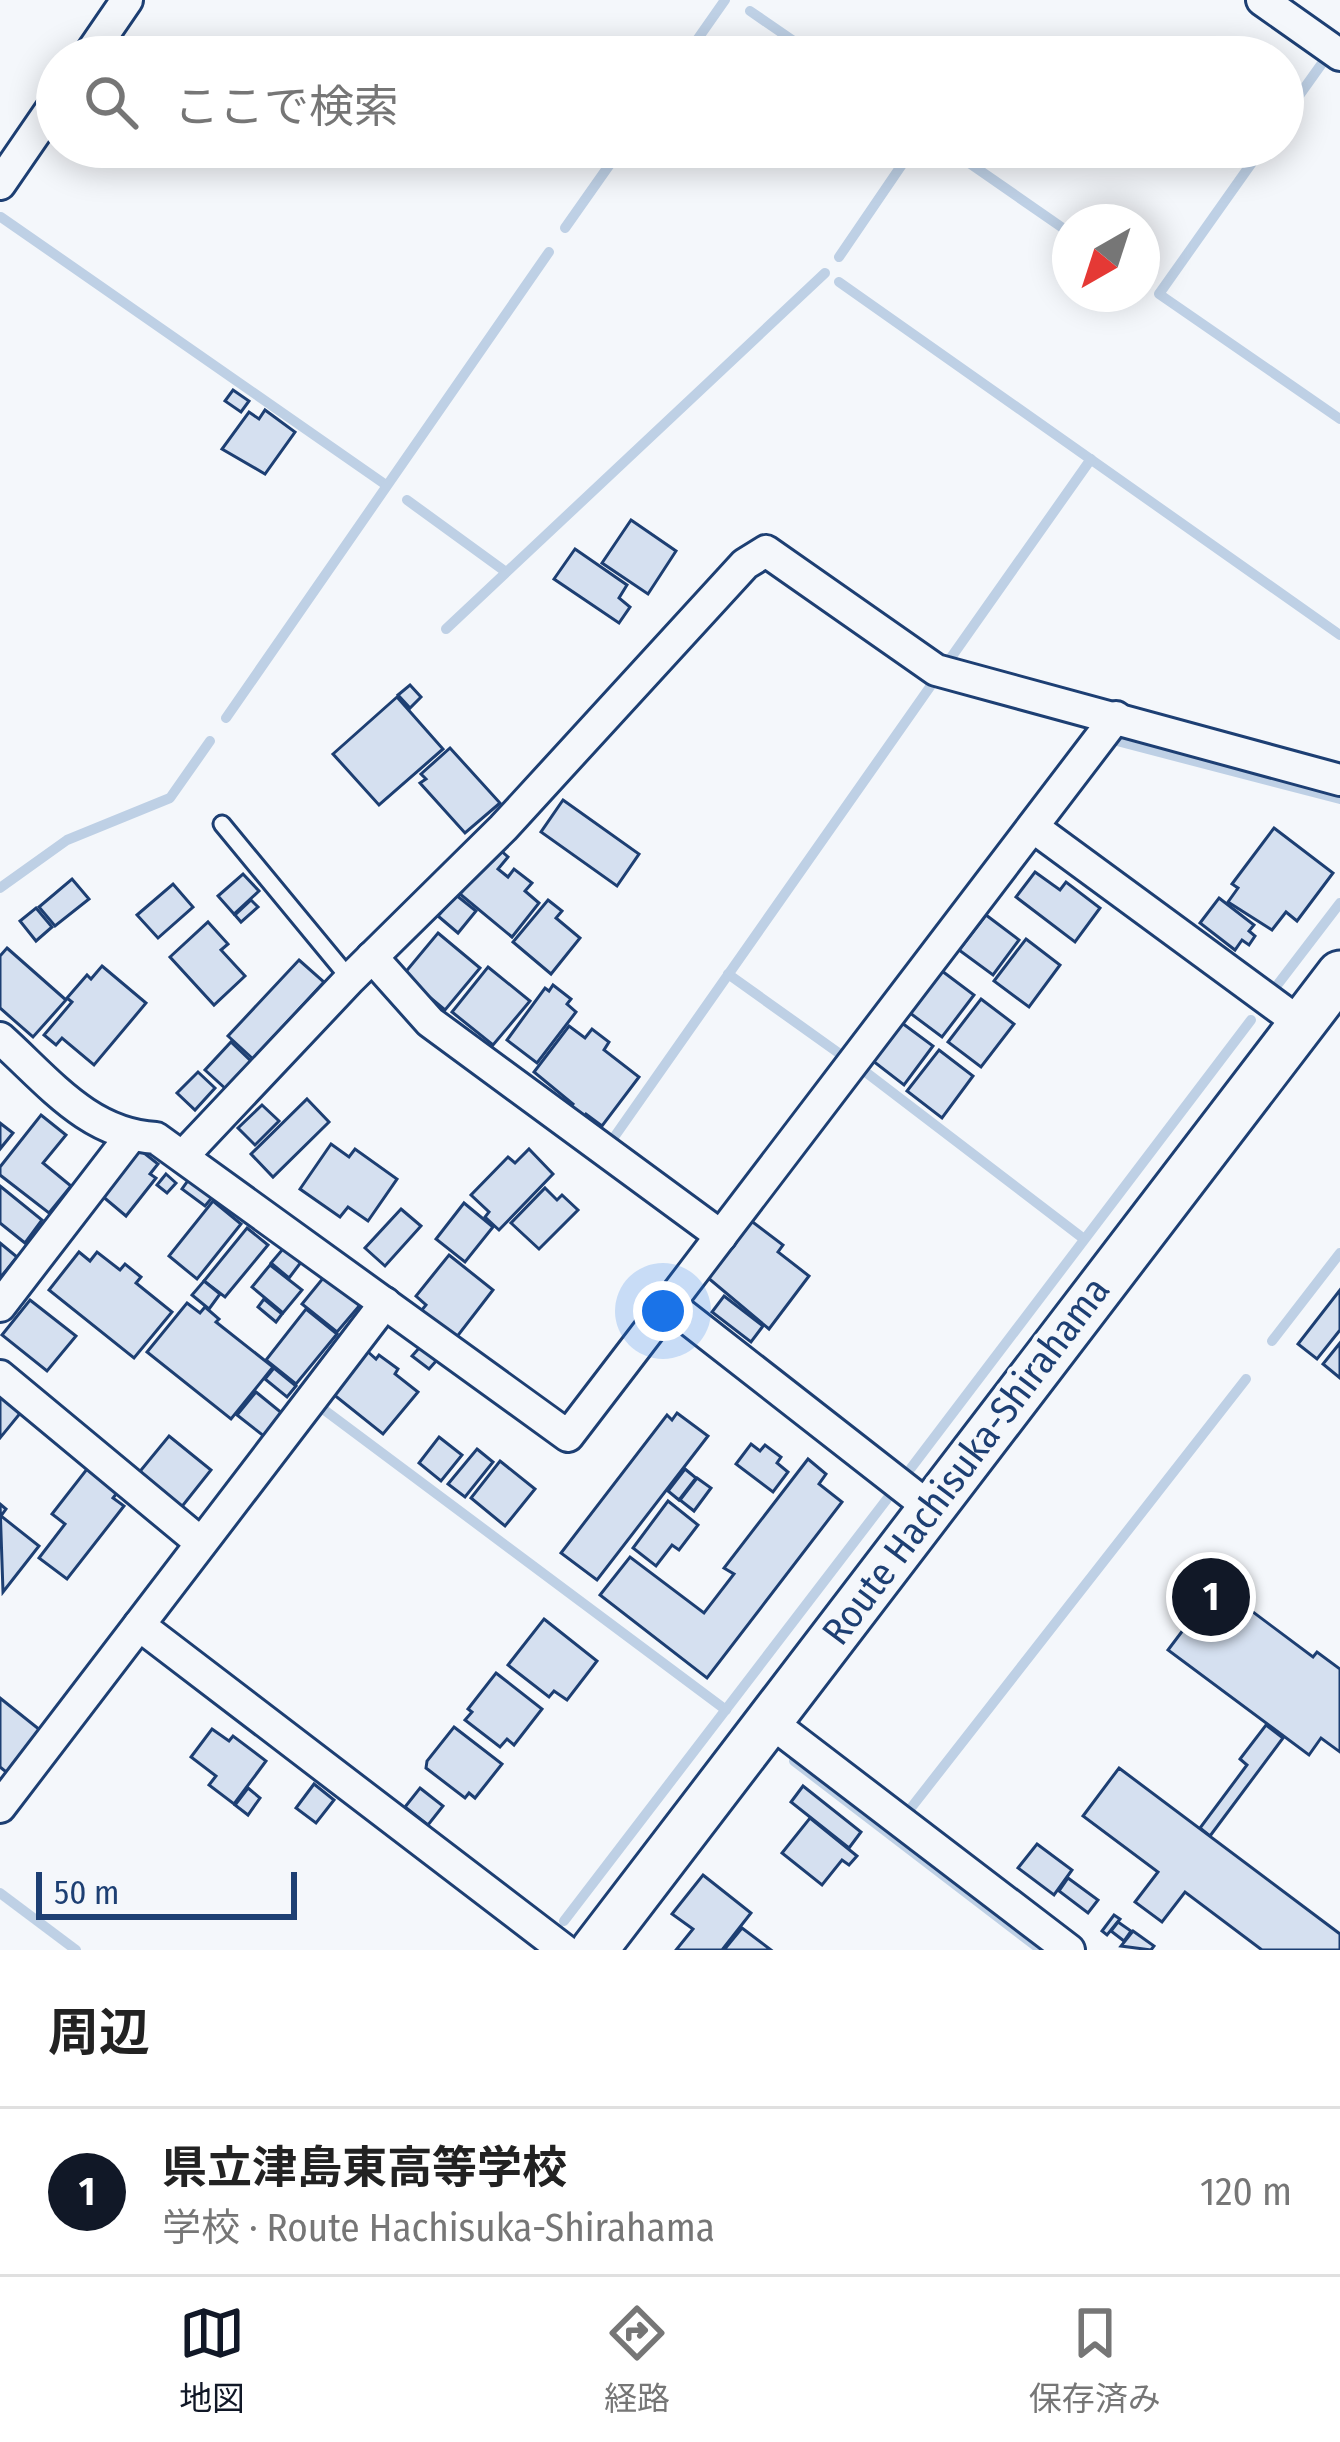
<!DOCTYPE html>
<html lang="ja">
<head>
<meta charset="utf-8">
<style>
	body { margin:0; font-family:"Fira Sans Condensed","Noto Sans JP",sans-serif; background:#f6f6f6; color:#222 }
	.compass { position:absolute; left:1052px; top:204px; width:108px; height:108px; border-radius:50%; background:#fff; box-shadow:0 6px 30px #0003; rotate:219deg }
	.scale { position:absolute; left:36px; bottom:30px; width:261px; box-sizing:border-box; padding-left:12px; border:6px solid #1d3f73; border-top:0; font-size:33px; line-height:42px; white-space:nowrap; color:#1d3f73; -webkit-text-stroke:9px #f4f7fb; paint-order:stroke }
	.you { position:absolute; left:663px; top:1311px; width:42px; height:42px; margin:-30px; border:9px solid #fff; border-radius:50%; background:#1a73e8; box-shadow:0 0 0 18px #1a73e833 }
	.badge { display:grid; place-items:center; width:78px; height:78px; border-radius:50%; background:#111827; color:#fff; font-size:39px; font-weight:700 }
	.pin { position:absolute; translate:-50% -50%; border:6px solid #fff; box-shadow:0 3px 12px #0006 }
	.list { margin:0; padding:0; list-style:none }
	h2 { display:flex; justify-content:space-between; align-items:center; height:156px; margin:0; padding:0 48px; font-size:51px }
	h2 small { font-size:39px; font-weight:400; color:#767676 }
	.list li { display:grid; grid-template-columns:78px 1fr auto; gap:36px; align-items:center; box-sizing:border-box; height:168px; padding:0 48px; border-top:3px solid #e0e0e0 }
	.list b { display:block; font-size:45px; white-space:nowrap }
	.list p { margin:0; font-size:39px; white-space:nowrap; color:#767676 }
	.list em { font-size:39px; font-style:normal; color:#767676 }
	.icon { flex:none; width:66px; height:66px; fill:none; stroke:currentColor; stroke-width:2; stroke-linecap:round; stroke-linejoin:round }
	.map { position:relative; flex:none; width:1340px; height:1950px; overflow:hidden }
	.search { position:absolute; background:#fff; box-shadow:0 6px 30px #0003; left:36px; right:36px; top:36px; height:132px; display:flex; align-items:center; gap:30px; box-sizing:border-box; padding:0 42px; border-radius:66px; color:#767676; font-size:45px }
	.sheet { height:324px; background:#fff }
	nav { display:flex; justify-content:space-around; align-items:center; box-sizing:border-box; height:168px; border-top:3px solid #e0e0e0; background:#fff; font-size:33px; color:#767676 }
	nav a { display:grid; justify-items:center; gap:6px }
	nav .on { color:#111827 }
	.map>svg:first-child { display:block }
</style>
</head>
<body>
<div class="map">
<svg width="1340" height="1950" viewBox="0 0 1340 1950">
	<rect width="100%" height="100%" fill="#f4f7fb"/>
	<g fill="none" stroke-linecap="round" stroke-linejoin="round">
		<g stroke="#bed0e5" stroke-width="10">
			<path d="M750 11 817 57"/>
			<path d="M685 57 725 0"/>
			<path d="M1283 118 1323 62"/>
			<path d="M946 147 1070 233"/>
			<path d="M1263 147 1159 294 1340 419"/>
			<path d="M1 217 386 485"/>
			<path d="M565 228 622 147"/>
			<path d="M839 257 914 147"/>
			<path d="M839 282 1340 635"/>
			<path d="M407 500 506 572"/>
			<path d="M446 629 825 273"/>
			<path d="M950 659 1091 459"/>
			<path d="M226 718 549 252"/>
			<path d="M1117 741 1340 799"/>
			<path d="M0 888 67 840 170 798 210 741"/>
			<path d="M728 974 847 1059"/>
			<path d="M1278 984 1340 903"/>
			<path d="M859 1067 1084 1239"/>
			<path d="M610 1143 932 684"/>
			<path d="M1272 1341 1340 1253"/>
			<path d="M323 1409 726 1710"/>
			<path d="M911 1468 1251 1020"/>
			<path d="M794 1761 1041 1950"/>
			<path d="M907 1813 1246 1379"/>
			<path d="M0 1893 76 1950"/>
			<path d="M564 1921 887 1499"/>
		</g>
	</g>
	<g fill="#d5e0f0" stroke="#1d3f73" stroke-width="3">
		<path d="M233 390 249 401 241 412 225 401Z"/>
		<path d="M265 410 295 432 265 474 222 449 249 412 259 419Z"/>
		<path d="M631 520 676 551 648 594 602 563Z"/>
		<path d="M575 549 627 585 619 598 630 607 619 623 554 579Z"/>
		<path d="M410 685 421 697 410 708 398 695Z"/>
		<path d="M397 697 443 749 379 805 333 754Z"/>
		<path d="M450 748 500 803 465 833 420 783 426 779 421 774Z"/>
		<path d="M563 800 639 854 617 886 541 832Z"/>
		<path d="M1274 828 1333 873 1297 921 1286 912 1272 930 1228 902 1238 888 1232 884Z"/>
		<path d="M498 848 508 857 498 869 508 877 514 869 532 883 525 891 539 903 512 937 460 894Z"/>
		<path d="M1035 872 1060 890 1066 882 1100 908 1075 942 1016 897Z"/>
		<path d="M243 874 259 891 234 914 218 896Z"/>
		<path d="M72 879 89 899 55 926 39 907Z"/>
		<path d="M173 884 193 907 158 938 137 915Z"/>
		<path d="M456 895 476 911 458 933 438 916Z"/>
		<path d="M1219 898 1254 925 1249 931 1255 936 1249 945 1242 940 1235 950 1200 923Z"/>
		<path d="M251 900 258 907 241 922 235 915Z"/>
		<path d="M548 900 562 911 556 918 580 938 551 974 513 942Z"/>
		<path d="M36 908 52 927 36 941 20 921Z"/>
		<path d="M986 915 1019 940 993 975 959 950Z"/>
		<path d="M208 922 228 944 221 950 245 976 214 1005 170 957Z"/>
		<path d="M438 933 480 968 445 1010 403 975Z"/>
		<path d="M1026 939 1060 965 1029 1007 994 981Z"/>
		<path d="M7 948 66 1000 33 1037 0 1008V956Z"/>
		<path d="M299 960 324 982 253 1059 228 1036Z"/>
		<path d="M102 966 146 1003 94 1065 62 1038 56 1045 44 1035 72 1002 67 998 87 975 91 979Z"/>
		<path d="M488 967 530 1001 493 1045 452 1012Z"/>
		<path d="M942 971 974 995 942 1037 910 1013Z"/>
		<path d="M553 985 571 999 567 1004 576 1012 537 1063 507 1040 545 988 549 991Z"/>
		<path d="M981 999 1014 1024 981 1067 948 1042Z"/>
		<path d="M902 1023 933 1046 904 1085 873 1061Z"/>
		<path d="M569 1026 585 1038 592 1029 609 1042 604 1050 639 1077 602 1126 586 1114 581 1121 568 1111 573 1104 534 1072Z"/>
		<path d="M231 1042 253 1063 227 1090 205 1070Z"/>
		<path d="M939 1050 973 1076 942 1118 907 1091Z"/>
		<path d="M198 1072 215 1088 195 1110 177 1093Z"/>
		<path d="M307 1099 329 1122 273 1177 251 1154Z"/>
		<path d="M262 1105 279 1121 255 1145 238 1128Z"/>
		<path d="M41 1115 66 1135 43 1163 71 1186 49 1213 0 1175V1167Z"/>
		<path d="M0 1123 13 1133 0 1149Z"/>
		<path d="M331 1144 349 1157 355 1149 397 1179 368 1221 348 1207 340 1217 300 1189Z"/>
		<path d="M139 1149 158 1164 150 1174 156 1178 126 1216 101 1195Z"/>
		<path d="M529 1149 553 1174 499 1230 485 1217 489 1212 471 1195 508 1157 515 1163Z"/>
		<path d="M166 1174 176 1183 167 1193 157 1185Z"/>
		<path d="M192 1175 215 1194 205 1206 182 1189Z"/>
		<path d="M0 1186 42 1220 25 1243 0 1223Z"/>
		<path d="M545 1188 557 1200 562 1195 578 1210 539 1249 511 1223Z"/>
		<path d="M213 1201 241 1224 197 1279 169 1256Z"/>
		<path d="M464 1203 493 1227 465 1262 436 1239Z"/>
		<path d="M401 1209 421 1226 385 1266 365 1248Z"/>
		<path d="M750 1220 783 1245 778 1252 809 1276 769 1329 707 1277Z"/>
		<path d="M247 1228 268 1245 225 1297 204 1281Z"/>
		<path d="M0 1243 17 1257 0 1278Z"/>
		<path d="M288 1243 305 1257 289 1278 271 1263Z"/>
		<path d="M79 1252 90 1261 97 1252 120 1270 125 1264 141 1277 136 1283 172 1312 134 1358 49 1290Z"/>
		<path d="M449 1255 493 1290 456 1338 421 1311 426 1305 416 1296Z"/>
		<path d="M270 1265 302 1290 283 1313 252 1287Z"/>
		<path d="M324 1277 360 1305 337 1332 302 1304Z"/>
		<path d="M204 1281 220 1294 209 1309 192 1295Z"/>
		<path d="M1340 1290V1330L1317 1359 1298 1344Z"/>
		<path d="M724 1296 763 1326 751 1342 712 1312Z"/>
		<path d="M264 1299 282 1314 276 1322 258 1307Z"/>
		<path d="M30 1300 76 1336 47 1371 2 1335Z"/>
		<path d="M187 1303 200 1313 205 1307 219 1319 216 1322 273 1367 231 1419 147 1352Z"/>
		<path d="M306 1309 337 1334 296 1384 266 1360Z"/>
		<path d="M1340 1343V1378L1323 1364Z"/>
		<path d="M420 1347 437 1360 429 1369 412 1356Z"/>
		<path d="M367 1351 376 1359 379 1355 398 1369 395 1374 418 1392 383 1434 333 1394Z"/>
		<path d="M274 1368 296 1386 287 1397 265 1379Z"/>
		<path d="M256 1392 283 1414 265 1437 237 1415Z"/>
		<path d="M0 1394 22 1411 0 1438Z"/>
		<path d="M677 1413 708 1436 597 1580 561 1553 667 1415 672 1420Z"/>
		<path d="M169 1436 211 1470 180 1509 137 1475Z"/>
		<path d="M439 1437 462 1455 441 1481 419 1463Z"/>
		<path d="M751 1444 760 1451 765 1445 781 1457 777 1463 788 1472 773 1492 736 1464Z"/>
		<path d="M477 1449 493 1462 465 1497 448 1484Z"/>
		<path d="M808 1459 826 1474 819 1484 842 1502 707 1678 600 1595 630 1557 704 1613 734 1574 724 1568Z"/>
		<path d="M500 1461 535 1489 505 1526 471 1498Z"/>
		<path d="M87 1469 117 1493 113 1498 124 1506 67 1579 39 1558 65 1524 52 1514Z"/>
		<path d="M685 1469 696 1478 679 1500 668 1491Z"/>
		<path d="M697 1478 711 1488 694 1511 680 1500Z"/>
		<path d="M668 1501 698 1525 679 1550 672 1545 656 1566 633 1548Z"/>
		<path d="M0 1504 6 1509 1 1516 39 1546 3 1592Z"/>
		<path d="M1217 1585 1313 1657 1317 1652 1340 1669V1752L1321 1738 1309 1755 1168 1650Z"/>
		<path d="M544 1619 597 1661 567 1700 554 1691 549 1697 508 1665Z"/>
		<path d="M496 1673 542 1709 514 1745 507 1739 500 1747 465 1720 472 1712 468 1709Z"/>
		<path d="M0 1698 40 1730 34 1737 38 1740 10 1775 0 1767Z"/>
		<path d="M1266 1725 1283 1738 1210 1836 1200 1828 1247 1765 1240 1759Z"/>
		<path d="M454 1727 502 1764 475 1798 469 1793 465 1798 426 1768 427 1761Z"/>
		<path d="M212 1729 229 1741 233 1736 266 1761 234 1804 209 1785 216 1776 191 1757Z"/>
		<path d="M1119 1768 1340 1934V1950H1262L1185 1892 1162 1922 1135 1902 1158 1872 1083 1816Z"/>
		<path d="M314 1784 334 1800 316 1823 296 1808Z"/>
		<path d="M803 1786 861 1832 849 1848 791 1802Z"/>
		<path d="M248 1788 260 1798 248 1815 235 1805Z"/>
		<path d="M420 1788 443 1806 428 1825 405 1807Z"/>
		<path d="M810 1818 857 1856 849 1865 842 1860 822 1885 782 1853Z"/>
		<path d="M1037 1844 1072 1870 1054 1895 1018 1868Z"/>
		<path d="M703 1875 751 1913 722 1950H676L693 1929 672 1914Z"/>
		<path d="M1068 1878 1098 1900 1088 1913 1059 1891Z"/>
		<path d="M1114 1915 1120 1919 1107 1935 1102 1931Z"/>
		<path d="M1118 1922 1131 1931 1124 1941 1111 1931Z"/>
		<path d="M742 1928 771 1950H724Z"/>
		<path d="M1133 1931 1154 1946 1151 1950 1121 1946Z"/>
	</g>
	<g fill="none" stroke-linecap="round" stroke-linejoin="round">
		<g stroke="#1d3f73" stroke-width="21">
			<path id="lane" d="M222 824 350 979"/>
		</g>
		<g stroke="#1d3f73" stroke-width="36">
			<g id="street">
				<path d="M1262 0 1340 55"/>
				<path d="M88 57 127 0"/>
				<path d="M0 184 57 101"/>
				<path d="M1033 827 1301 1024"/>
				<path d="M372 957 430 1022 721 1236"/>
				<path d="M0 1038C49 1082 88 1134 156 1138L568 1436 669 1304 930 1508"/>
				<path d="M183 1156 350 979 503 828 745 564 766 551 936 670 1340 780"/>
				<path d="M669 1304 1116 717"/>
				<path d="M0 1306 130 1137"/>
				<path d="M0 1376 201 1543"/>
				<path d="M139 1625 564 1950"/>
				<path d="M768 1720 1069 1950"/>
				<path d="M0 1807 385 1303"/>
			</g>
		</g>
		<g stroke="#1d3f73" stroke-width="51">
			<path id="secondary" d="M594 1950 1340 974"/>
		</g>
		<use href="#lane" stroke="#f4f7fb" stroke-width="15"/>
		<use href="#street" stroke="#f4f7fb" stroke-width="30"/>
		<use href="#secondary" stroke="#f4f7fb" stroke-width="45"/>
	</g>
	<g text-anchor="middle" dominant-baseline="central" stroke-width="9" stroke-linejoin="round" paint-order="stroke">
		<g font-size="39" fill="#1d3f73" stroke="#f4f7fb">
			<text transform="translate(966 1461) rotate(-53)">Route Hachisuka-Shirahama</text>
		</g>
	</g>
</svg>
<svg class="compass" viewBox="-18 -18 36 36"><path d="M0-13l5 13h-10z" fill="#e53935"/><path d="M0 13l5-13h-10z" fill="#767676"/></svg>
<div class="scale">50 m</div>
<div class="you"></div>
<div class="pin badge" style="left:1211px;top:1597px">1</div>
<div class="search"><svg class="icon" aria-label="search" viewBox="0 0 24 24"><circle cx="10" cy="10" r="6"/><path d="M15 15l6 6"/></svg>ここで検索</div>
</div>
<section class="sheet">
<h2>周辺<small></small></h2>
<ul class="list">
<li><span class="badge">1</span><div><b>県立津島東高等学校</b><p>学校 · Route Hachisuka-Shirahama</p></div><em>120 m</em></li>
</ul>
</section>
<nav>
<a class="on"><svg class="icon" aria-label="map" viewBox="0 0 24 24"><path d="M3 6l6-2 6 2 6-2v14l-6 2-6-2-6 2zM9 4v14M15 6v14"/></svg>地図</a>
<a><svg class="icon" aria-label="directions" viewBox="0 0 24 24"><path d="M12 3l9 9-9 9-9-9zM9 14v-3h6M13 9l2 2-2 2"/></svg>経路</a>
<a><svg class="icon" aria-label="saved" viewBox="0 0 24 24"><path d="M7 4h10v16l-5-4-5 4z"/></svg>保存済み</a>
</nav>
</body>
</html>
